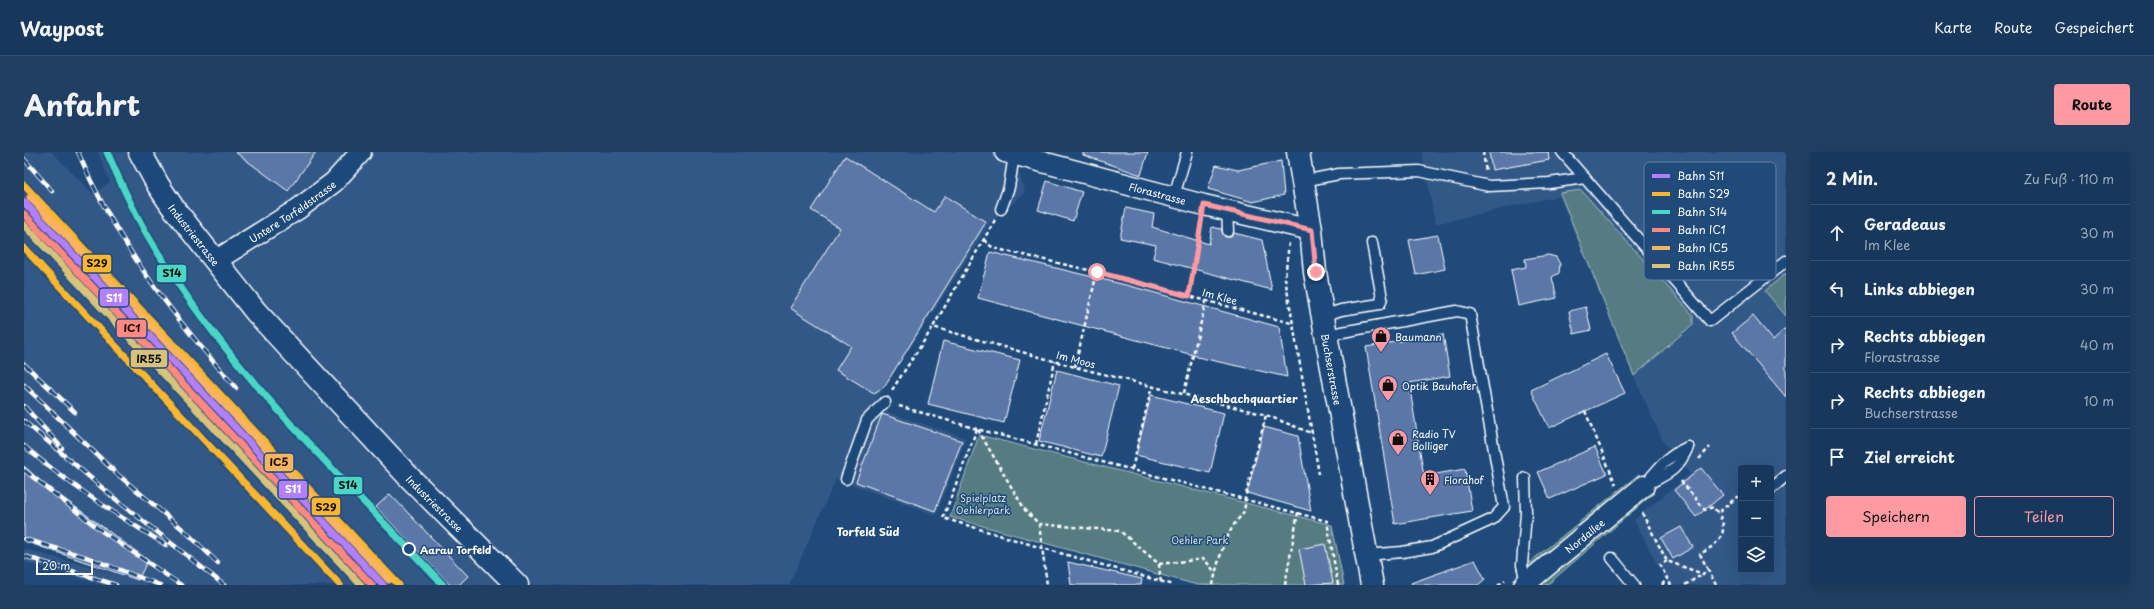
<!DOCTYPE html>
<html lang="de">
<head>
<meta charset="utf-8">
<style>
	body { margin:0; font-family:"Playpen Sans",sans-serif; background:#203f62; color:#f1f3f6 }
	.controls { position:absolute; right:12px; bottom:12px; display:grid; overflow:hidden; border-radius:4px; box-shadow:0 4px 16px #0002 }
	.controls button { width:36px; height:36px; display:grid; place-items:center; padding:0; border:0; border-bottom:1px solid #365272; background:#17385c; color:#f1f3f6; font:20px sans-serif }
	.scale { position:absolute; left:12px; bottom:10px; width:57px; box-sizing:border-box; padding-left:4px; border:2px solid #fff; border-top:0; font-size:11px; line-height:14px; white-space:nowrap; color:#fff; -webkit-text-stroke:3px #1f4a7a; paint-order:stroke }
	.stop { position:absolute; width:12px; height:12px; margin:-9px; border:3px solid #ff9aa2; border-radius:50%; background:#fff }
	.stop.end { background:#ff9aa2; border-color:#fff; box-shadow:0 1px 4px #0008 }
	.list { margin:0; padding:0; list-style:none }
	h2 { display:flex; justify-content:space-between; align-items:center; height:52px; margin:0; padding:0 16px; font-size:17px }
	h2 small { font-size:13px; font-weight:400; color:#9eacbb }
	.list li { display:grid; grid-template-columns:26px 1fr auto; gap:12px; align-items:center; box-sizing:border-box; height:56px; padding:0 16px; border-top:1px solid #365272 }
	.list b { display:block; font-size:15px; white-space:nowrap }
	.list p { margin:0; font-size:13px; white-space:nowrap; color:#9eacbb }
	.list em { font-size:13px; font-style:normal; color:#9eacbb }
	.actions { display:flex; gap:8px; padding:12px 16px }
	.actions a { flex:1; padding:9px 0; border:1px solid #ff9aa2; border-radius:4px; text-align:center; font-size:14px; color:#ff9aa2 }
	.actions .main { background:#ff9aa2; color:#111 }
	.icon { flex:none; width:22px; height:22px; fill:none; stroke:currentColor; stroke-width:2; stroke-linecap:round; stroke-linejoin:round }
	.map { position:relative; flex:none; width:1762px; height:433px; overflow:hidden; border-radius:4px }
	header { display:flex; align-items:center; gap:24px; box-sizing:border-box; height:56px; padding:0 20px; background:#17385c; border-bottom:1px solid #365272 }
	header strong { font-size:19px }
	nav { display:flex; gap:22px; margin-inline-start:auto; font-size:14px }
	.intro { display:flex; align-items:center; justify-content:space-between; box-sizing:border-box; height:96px; padding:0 24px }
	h1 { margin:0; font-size:28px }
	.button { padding:10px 18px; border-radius:4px; background:#ff9aa2; color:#111; font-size:14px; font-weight:700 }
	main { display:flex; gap:24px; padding:0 24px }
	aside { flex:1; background:#17385c; border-radius:4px; box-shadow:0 4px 16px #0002 }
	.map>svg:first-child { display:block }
</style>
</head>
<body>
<header>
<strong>Waypost</strong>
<nav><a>Karte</a><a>Route</a><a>Gespeichert</a></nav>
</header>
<div class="intro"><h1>Anfahrt</h1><a class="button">Route</a></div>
<main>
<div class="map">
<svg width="1762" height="433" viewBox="0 0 1762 433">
	<rect width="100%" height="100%" fill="#1f4a7a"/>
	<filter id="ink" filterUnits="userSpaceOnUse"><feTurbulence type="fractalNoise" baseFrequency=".025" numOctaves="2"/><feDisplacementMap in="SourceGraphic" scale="8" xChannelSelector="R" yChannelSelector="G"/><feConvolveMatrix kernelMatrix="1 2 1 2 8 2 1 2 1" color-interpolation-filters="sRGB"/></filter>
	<g filter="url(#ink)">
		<g fill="#315888" fill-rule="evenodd">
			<path d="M0 0H28L69 42 86 30 74 0H981L990 3 1001 40 965 73 848 255 942 286 912 363 812 327 765 433H80L0 410V397L114 428 122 415 15 339 0 325Z"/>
			<path d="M1398 0H1762V433H1644L1610 368 1666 322 1639 289 1610 225 1535 44 1411 72ZM1717 316H1747V418H1717Z"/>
		</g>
		<g fill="#547b81" stroke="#aabdc0">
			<path d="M1557 38 1669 163V172L1610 224 1536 41Z"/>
			<path d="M1762 121V164L1741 139Z"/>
			<path d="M955 283 1308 373 1320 433H1173L926 365Z"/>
			<path d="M1615 322 1618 327 1505 422 1501 414Z"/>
			<path d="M1624 337 1630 341 1523 433H1510Z"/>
		</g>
		<g fill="#5a77a8" stroke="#fff">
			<path d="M211 0H292L264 39Z"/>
			<path d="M1059 0H1124L1117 23 1059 3Z"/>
			<path d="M1465 0H1524L1525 8 1468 18Z"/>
			<path d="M821 4 910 60 921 44 962 70 860 235 850 241 812 218 827 194 766 156 816 76 787 58Z"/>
			<path d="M1257 9 1260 43 1229 50 1184 37 1192 13 1214 18Z"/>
			<path d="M1023 29 1058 40 1049 69 1014 58Z"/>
			<path d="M1102 56 1130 62 1128 75 1185 92 1188 75 1197 77 1201 85H1207L1210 81 1238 88 1248 138 1129 106 1132 93 1096 86Z"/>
			<path d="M1414 83 1421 117 1392 123 1385 88Z"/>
			<path d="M966 100 1106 134 1255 175 1263 225 1173 205V204L954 146Z"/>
			<path d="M1524 103 1532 105 1536 112 1535 121 1528 125 1533 146 1494 154 1487 118 1502 115 1501 107Z"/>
			<path d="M1562 155 1567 178 1550 182 1545 159Z"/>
			<path d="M1729 164 1749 188 1762 176V245L1708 181Z"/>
			<path d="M1419 182 1426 224 1385 231 1400 324 1441 317 1448 359 1371 372 1342 195Z"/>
			<path d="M919 189 996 208 980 271 904 252Z"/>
			<path d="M1582 202 1601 241 1525 276 1507 238Z"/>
			<path d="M1033 218 1095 234 1077 305 1015 289Z"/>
			<path d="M1127 243 1200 261 1186 321 1112 303Z"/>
			<path d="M858 262 938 289 911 359 832 330Z"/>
			<path d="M1240 275 1274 284 1287 359 1223 341Z"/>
			<path d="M1571 295 1583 322 1526 347 1514 320Z"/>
			<path d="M0 314 20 332 124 408 114 428 0 389Z"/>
			<path d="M1677 316 1699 343 1672 365 1650 338Z"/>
			<path d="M366 342 444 424 435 433H426L352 355Z"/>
			<path d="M1657 375 1669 395 1649 407 1637 386Z"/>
			<path d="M1301 392 1309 431 1282 433 1275 397Z"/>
			<path d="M1451 408 1461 427 1454 433H1388L1387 431Z"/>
			<path d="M1044 410 1118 427 1117 433H1047Z"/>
		</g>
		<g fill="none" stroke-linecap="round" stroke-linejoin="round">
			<g stroke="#fff" stroke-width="13">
				<g id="lane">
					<path d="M1538 0 1686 169 1762 109"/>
					<path d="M1279 29 1315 22 1395 19 1465 34 1525 31 1561 26"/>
					<path d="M1150 44 1163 0"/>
					<path d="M977 57 985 35 990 3"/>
					<path d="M1203 58 1204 79"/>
					<path d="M1299 164 1317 158 1356 152 1358 146 1348 91"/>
					<path d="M1302 183 1433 159 1446 162 1480 355 1469 367 1408 395 1378 400 1342 403"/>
					<path d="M1501 326 1502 361 1498 413 1502 431"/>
					<path d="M822 327 843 268 861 250"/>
					<path d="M1623 330C1636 314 1644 304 1664 295"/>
					<path d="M1620 334C1643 322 1653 320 1664 295"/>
					<path d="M1748 336 1762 324"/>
					<path d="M1588 406 1610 433"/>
				</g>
			</g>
			<g stroke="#fff" stroke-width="23">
				<g id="street">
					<path id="s1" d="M981 0 1180 53 1287 78"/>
					<path id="s2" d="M191 109 274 57 310 30 337 0"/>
					<path id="s3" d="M1500 433 1620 334"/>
				</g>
			</g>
			<g stroke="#fff" stroke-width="25">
				<g id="primary">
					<path id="s4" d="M116 0 134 33 148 54 232 160 385 325 493 433"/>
					<path id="s5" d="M1274 0 1287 78 1291 120 1302 183 1348 433"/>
				</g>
			</g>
			<g stroke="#fff" stroke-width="2.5" stroke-dasharray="4 3" stroke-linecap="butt">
				<path d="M1459 0 1462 20"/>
				<path d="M971 68 909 175 1051 215 1242 263 1287 281"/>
				<path d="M960 88 969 96 1073 120 1267 171"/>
				<path d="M1265 91 1261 126 1295 322"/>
				<path d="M1165 144 1177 71"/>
				<path d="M1051 215 1073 120"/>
				<path d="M868 238 909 175"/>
				<path d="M1160 241 1182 149"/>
				<path d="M875 254 953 277 1303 369 1314 433"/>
				<path d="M1561 259 1592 333"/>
				<path d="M953 277 919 366 1018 396 1150 433"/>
				<path d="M954 278 1001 358 1015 372 1096 379 1135 412 1180 407 1191 420"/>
				<path d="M1012 292 1031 209"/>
				<path d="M1675 307 1686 295"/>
				<path d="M1108 317 1128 234"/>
				<path d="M1657 329 1681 358 1689 355 1694 361 1714 344"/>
				<path d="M1618 361 1643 409 1679 422 1684 418 1692 433"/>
				<path d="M1015 372 1023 433"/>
				<path d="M1643 409 1636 413 1647 433"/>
				<path d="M1135 412 1137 433"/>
				<path d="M1684 418 1676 402C1693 393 1707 381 1694 361"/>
				<path d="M1189 433C1192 416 1199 391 1208 376 1216 361 1222 366 1221 346L1242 263"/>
				<path d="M1261 433 1274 360"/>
				<path d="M1474 433 1481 428"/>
				<path d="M1638 433 1643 426"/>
				<path d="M1661 433 1679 422"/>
			</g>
			<use href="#lane" stroke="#1f4a7a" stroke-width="10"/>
			<use href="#street" stroke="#1f4a7a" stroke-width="20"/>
			<use href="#primary" stroke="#1f4a7a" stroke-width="22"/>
			<g stroke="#fff" stroke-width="4.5">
				<g id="rail">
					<path d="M54 0C91 89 149 164 212 236"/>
					<path d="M0 7 28 39"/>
					<path d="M0 212 51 260"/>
					<path d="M0 233 92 321 162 380 194 411"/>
					<path d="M0 254 38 296"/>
					<path d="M0 269 89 345 200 433"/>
					<path d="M0 294C44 332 93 363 142 393"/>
					<path d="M0 318 79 380 157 433"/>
					<path d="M0 387 62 405 136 433"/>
					<path d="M0 404 92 433"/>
				</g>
			</g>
			<use href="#rail" stroke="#1f4a7a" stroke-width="3" stroke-dasharray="9" stroke-linecap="butt"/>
			<g stroke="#1f4a7a" stroke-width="10">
				<path id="rail-1" d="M0 50 359 433"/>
			</g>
			<g stroke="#1f4a7a" stroke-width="10">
				<g id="rail-2">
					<path d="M0 33 375 433"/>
					<path d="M0 96 316 433"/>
				</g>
			</g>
			<g stroke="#1f4a7a" stroke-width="10">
				<path id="rail-3" d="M83 0C96 29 108 57 124 84 201 216 316 323 419 433"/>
			</g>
			<g stroke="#1f4a7a" stroke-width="10">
				<path id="rail-4" d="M0 62 348 433"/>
			</g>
			<g stroke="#1f4a7a" stroke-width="10">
				<path id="rail-5" d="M6 45 365 428"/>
			</g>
			<g stroke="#1f4a7a" stroke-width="10">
				<path id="rail-6" d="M0 73 337 433"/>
			</g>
			<use href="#rail-1" stroke="#b280ff" stroke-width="7"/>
			<use href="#rail-2" stroke="#fab62d" stroke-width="7"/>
			<use href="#rail-3" stroke="#4ad6c4" stroke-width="7"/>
			<use href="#rail-4" stroke="#ff8880" stroke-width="7"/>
			<use href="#rail-5" stroke="#fab35e" stroke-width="7"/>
			<use href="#rail-6" stroke="#d7c37a" stroke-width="7"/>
		</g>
	</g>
	<g fill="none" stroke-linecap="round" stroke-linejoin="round" filter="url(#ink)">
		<path stroke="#ff9aa2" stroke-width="5" d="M1073 120 1165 144 1180 53 1288 78 1292 120"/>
	</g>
	<defs>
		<g id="shop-pin" transform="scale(1)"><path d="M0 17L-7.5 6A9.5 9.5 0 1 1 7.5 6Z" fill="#ff9aa2" stroke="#1f4a7a"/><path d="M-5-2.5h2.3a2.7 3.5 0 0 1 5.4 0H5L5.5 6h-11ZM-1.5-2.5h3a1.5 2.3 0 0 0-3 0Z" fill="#111"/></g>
		<g id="building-pin" transform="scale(1)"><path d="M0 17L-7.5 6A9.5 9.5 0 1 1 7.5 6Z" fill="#ff9aa2" stroke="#1f4a7a"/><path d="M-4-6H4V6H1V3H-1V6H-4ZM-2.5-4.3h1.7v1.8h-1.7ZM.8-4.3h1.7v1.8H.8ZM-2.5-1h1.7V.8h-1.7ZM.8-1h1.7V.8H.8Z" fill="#111"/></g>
	</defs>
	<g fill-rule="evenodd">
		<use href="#shop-pin" x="1357" y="184"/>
		<use href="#shop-pin" x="1364" y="233"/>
		<use href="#shop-pin" x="1374" y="287"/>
		<use href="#building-pin" x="1406" y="327"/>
	</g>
	<circle fill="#1f4a7a" stroke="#fff" stroke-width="2" cx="385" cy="397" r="6"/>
	<g text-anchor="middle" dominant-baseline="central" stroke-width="3" stroke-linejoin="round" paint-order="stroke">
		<g font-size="10" fill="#fff" stroke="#1f4a7a">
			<text stroke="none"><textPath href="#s1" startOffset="158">Florastrasse</textPath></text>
			<text stroke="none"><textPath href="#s2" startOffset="92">Untere Torfeldstrasse</textPath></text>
			<text stroke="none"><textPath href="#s4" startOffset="99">Industriestrasse</textPath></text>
			<text transform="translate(1196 144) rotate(15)">Im Klee</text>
			<text transform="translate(1052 207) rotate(15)">Im Moos</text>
			<text stroke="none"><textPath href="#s5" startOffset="220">Buchserstrasse</textPath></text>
			<text stroke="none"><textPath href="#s4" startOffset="460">Industriestrasse</textPath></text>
			<text stroke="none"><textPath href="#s3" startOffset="78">Nordallee</textPath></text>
		</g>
		<g font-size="10" fill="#fff" stroke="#1f4a7a" text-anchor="start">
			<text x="1371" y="184">Baumann</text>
			<text x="1378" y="233">Optik Bauhofer</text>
			<text x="1388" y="281">Radio TV<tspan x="1388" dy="12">Bolliger</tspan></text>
			<text x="1420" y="327">Florahof</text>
		</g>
		<g font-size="10" fill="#d4dee0" stroke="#1f4a7a">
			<text x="959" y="345">Spielplatz<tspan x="959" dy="12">Oehlerpark</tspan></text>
			<text x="1176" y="387">Oehler Park</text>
		</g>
		<g font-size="10" font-weight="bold" fill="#fff" stroke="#1f4a7a" text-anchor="start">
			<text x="396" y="397">Aarau Torfeld</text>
		</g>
		<g font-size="11" font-weight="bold" fill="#fff" stroke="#1f4a7a">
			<text x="1220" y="246">Aeschbachquartier</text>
			<text x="844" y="379">Torfeld Süd</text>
		</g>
	</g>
	<rect x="1620" y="10" width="132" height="118" rx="6" fill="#1f4a7a" stroke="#6280a2" stroke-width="1"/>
	<rect x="1628" y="22" width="18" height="4" fill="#b280ff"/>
	<rect x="1628" y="40" width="18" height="4" fill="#fab62d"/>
	<rect x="1628" y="58" width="18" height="4" fill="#4ad6c4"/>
	<rect x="1628" y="76" width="18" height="4" fill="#ff8880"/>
	<rect x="1628" y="94" width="18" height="4" fill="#fab35e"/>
	<rect x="1628" y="112" width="18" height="4" fill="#d7c37a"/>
	<g font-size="11" fill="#fff">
		<text x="1653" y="28">Bahn S11</text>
		<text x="1653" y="46">Bahn S29</text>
		<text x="1653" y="64">Bahn S14</text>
		<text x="1653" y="82">Bahn IC1</text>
		<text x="1653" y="100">Bahn IC5</text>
		<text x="1653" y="118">Bahn IR55</text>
	</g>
	<g stroke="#1f4a7a" stroke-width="1.5">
		<rect x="58" y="102" width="30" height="19" rx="4" fill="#fab62d"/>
		<rect x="132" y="112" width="31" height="19" rx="4" fill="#4ad6c4"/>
		<rect x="75" y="136" width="30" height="19" rx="4" fill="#b280ff"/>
		<rect x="92" y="167" width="31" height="19" rx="4" fill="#ff8880"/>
		<rect x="106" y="197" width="38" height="19" rx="4" fill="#d7c37a"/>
		<rect x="240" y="301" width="30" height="19" rx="4" fill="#fab35e"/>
		<rect x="309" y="324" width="30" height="19" rx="4" fill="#4ad6c4"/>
		<rect x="254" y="328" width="30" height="19" rx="4" fill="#b280ff"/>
		<rect x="287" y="345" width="30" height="19" rx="4" fill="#fab62d"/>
	</g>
	<g font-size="11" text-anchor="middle" font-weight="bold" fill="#fff">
		<text x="90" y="150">S11</text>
		<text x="269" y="341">S11</text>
	</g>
	<g font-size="11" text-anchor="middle" font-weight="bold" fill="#111">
		<text x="73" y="115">S29</text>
		<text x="148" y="125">S14</text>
		<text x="108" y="180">IC1</text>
		<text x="125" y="211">IR55</text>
		<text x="255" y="314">IC5</text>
		<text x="324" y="337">S14</text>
		<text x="302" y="359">S29</text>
	</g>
</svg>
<div class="controls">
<button>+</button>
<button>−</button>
<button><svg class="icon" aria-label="layers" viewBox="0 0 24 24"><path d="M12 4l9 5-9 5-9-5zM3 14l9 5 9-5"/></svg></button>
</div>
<div class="scale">20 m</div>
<div class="stop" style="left:1073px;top:120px"></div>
<div class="stop end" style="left:1292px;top:120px"></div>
</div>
<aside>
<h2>2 Min.<small>Zu Fuß · 110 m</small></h2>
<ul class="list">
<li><svg class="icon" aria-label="ahead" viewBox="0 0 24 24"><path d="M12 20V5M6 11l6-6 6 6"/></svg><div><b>Geradeaus</b><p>Im Klee</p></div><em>30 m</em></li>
<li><svg class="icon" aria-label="left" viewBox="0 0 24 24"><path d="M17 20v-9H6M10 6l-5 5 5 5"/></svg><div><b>Links abbiegen</b></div><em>30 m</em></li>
<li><svg class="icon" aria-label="right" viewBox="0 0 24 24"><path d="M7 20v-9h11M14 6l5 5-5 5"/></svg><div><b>Rechts abbiegen</b><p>Florastrasse</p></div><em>40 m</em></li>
<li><svg class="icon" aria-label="right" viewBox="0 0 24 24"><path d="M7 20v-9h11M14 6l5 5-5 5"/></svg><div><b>Rechts abbiegen</b><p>Buchserstrasse</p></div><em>10 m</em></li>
<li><svg class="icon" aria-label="arrive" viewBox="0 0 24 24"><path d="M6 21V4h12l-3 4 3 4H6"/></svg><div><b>Ziel erreicht</b></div></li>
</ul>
<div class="actions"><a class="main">Speichern</a><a>Teilen</a></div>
</aside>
</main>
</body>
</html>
